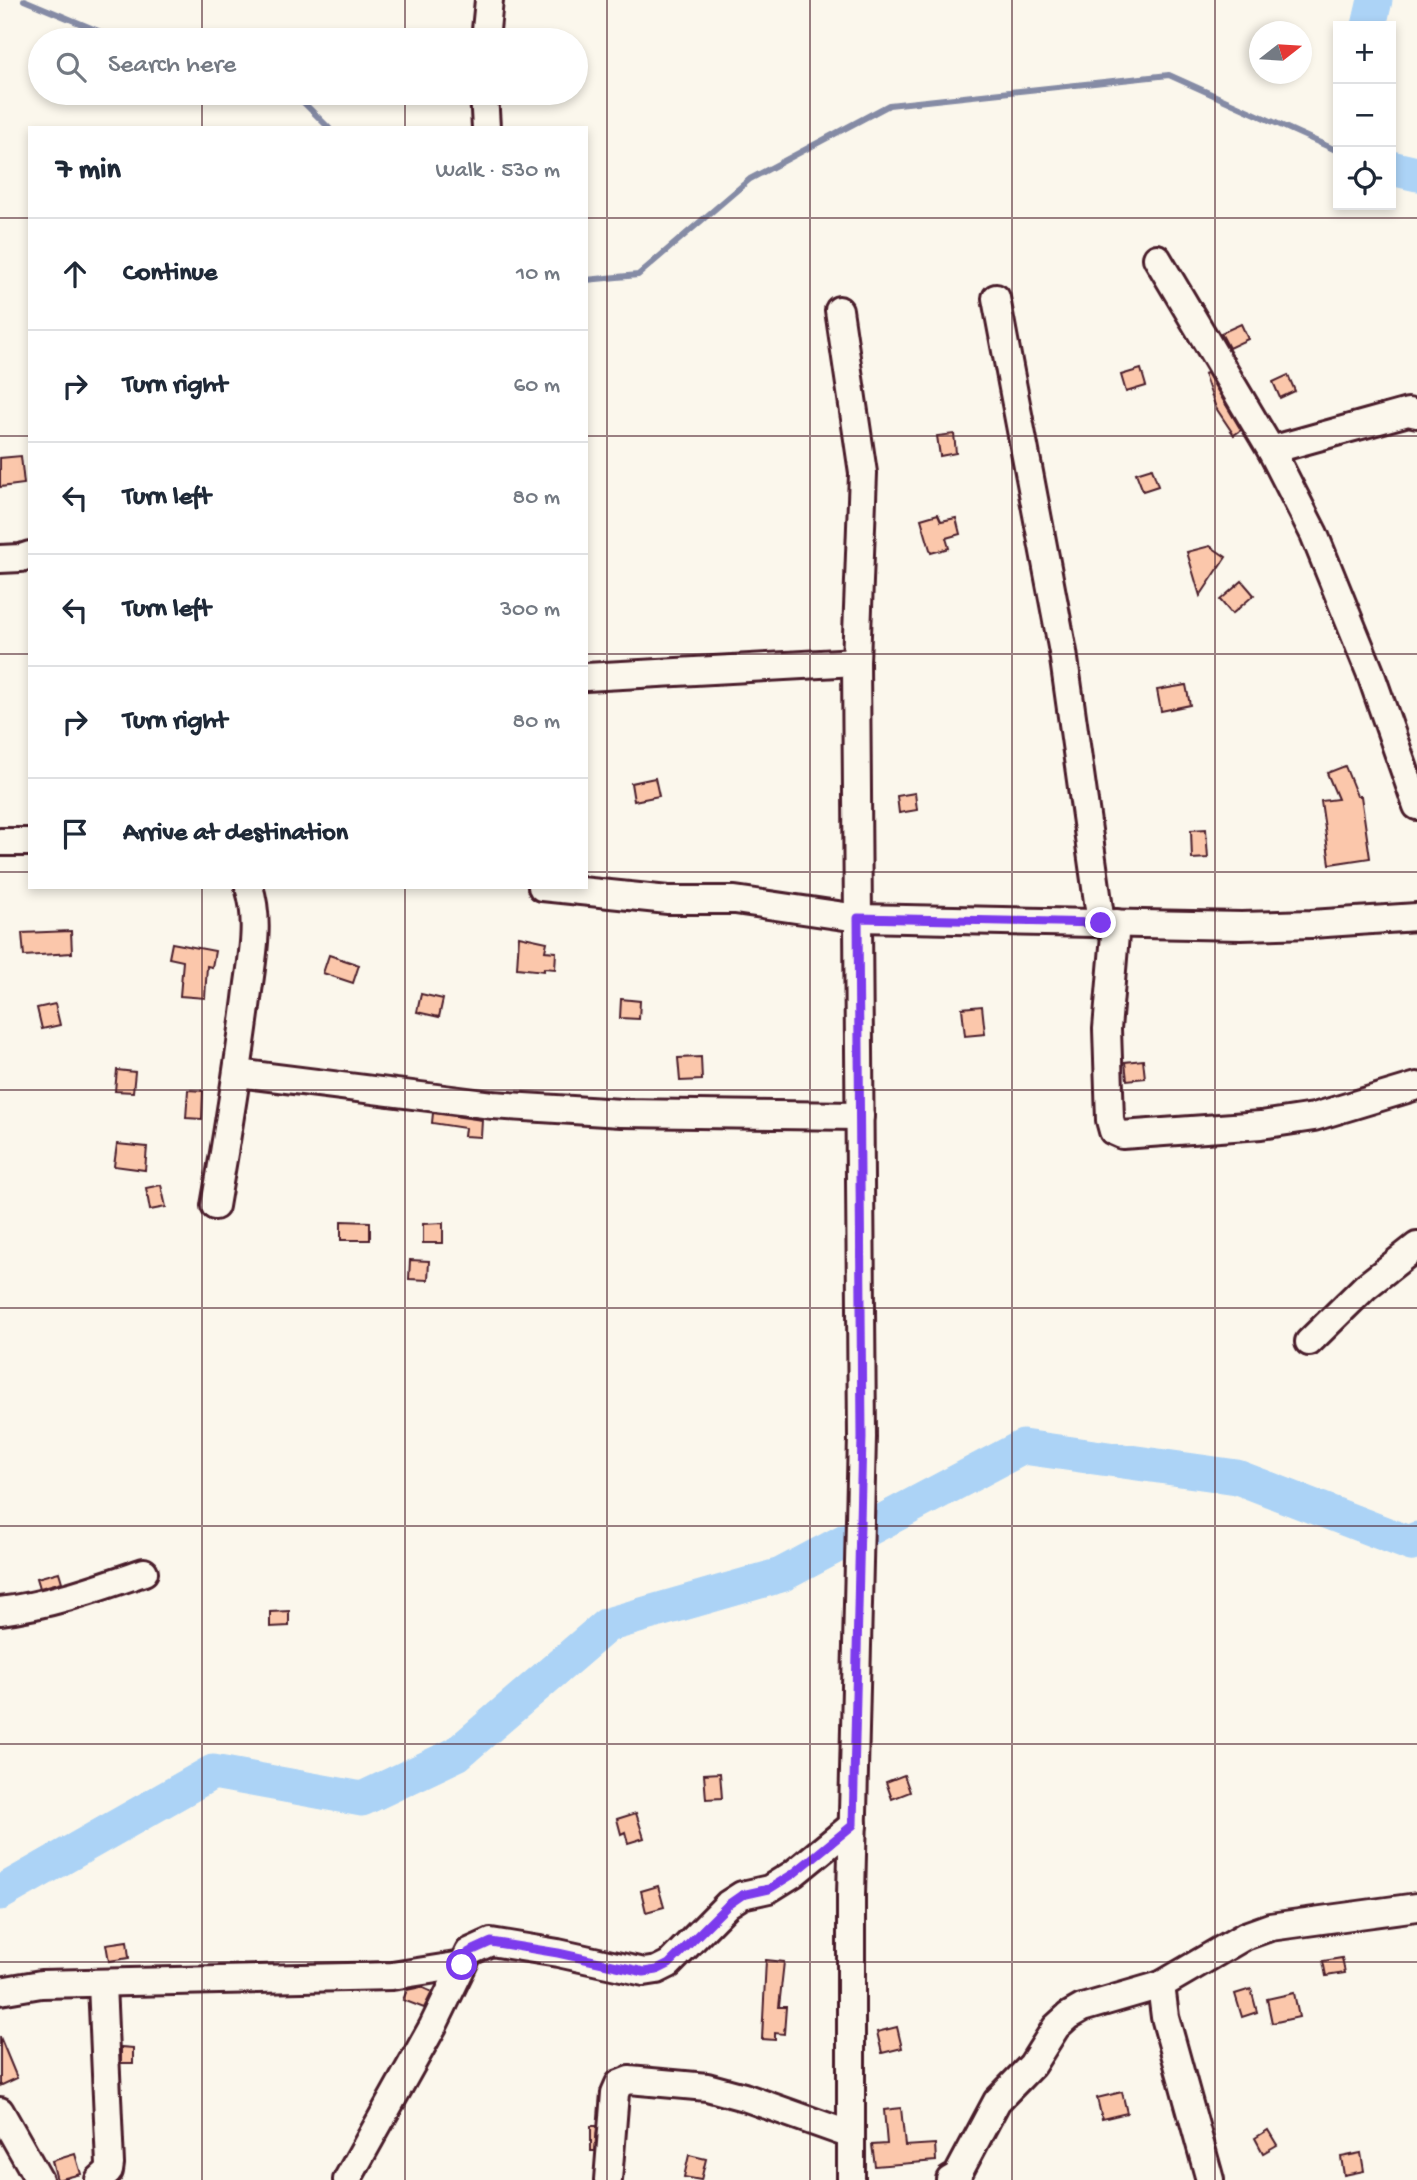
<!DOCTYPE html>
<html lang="en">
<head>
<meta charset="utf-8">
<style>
	body { margin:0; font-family:"Gochi Hand",sans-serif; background:#f2f2f3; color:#1f2937 }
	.controls { position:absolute; right:21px; top:21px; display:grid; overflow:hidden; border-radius:0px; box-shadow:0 4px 10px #0003 }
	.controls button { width:63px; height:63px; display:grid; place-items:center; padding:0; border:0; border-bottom:2px solid #e0e1e3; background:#fff; color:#1f2937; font:35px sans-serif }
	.compass { position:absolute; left:1249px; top:21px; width:63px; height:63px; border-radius:50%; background:#fff; box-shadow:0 4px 10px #0003; rotate:73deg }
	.stop { position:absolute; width:21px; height:21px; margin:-16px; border:5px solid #7c3aed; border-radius:50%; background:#fff }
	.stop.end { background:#7c3aed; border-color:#fff; box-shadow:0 2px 7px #0008 }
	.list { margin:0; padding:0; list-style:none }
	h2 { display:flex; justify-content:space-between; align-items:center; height:91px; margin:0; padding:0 28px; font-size:30px }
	h2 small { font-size:23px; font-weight:400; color:#747a83 }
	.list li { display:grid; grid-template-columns:46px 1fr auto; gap:21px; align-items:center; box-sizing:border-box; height:112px; padding:0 28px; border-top:2px solid #e0e1e3 }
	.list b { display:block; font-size:26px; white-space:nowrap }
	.list em { font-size:23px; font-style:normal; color:#747a83 }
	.icon { flex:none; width:38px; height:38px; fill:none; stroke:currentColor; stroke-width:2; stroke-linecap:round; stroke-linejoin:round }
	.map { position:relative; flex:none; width:1417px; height:2180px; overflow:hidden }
	.search { position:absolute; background:#fff; box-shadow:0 4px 10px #0003; left:28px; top:28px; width:560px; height:77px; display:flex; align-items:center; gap:18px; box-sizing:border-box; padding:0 24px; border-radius:38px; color:#747a83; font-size:26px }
	.panel { position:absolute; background:#fff; box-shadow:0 4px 10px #0003; left:28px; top:126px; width:560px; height:763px; border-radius:0px }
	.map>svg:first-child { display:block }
</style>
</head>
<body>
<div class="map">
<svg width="1417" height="2180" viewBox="0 0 1417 2180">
	<rect width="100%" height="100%" fill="#fbf7ec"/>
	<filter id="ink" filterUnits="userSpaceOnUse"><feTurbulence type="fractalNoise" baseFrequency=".0143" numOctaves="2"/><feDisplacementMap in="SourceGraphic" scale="14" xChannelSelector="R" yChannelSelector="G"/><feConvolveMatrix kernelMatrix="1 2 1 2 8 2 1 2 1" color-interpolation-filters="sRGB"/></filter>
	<g filter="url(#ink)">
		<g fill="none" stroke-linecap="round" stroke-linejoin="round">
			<g stroke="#858ba5" stroke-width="6">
				<path d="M24 0 120 40"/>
				<path d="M289 93 295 94 329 128"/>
				<path d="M586 280 638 275 750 179 889 105 1169 75 1338 151"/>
			</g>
			<g stroke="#acd3f6" stroke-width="35">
				<path d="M1369 26 1375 0"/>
				<path d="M1391 168 1417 174"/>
				<path d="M0 1893 213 1772 362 1799 457 1754 607 1625 781 1575 1023 1447 1237 1477 1411 1544 1417 1539"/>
			</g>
		</g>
		<g fill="#fbc7ab" stroke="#4a1f2b" stroke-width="2">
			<path d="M1241 324 1248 339 1229 348 1221 333Z"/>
			<path d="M1141 369 1146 386 1126 392 1121 375Z"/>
			<path d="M1207 373 1241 430 1234 435 1216 408 1204 374Z"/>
			<path d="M1288 375 1295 391 1280 398 1273 382Z"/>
			<path d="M954 434 956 453 940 456 937 436Z"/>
			<path d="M21 456 24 484 0 487V458Z"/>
			<path d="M1152 468 1158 486 1143 491 1136 473Z"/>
			<path d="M938 514 941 521 956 518 960 534 946 538 949 548 931 553 921 519Z"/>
			<path d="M1210 546 1226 557 1200 596 1187 552Z"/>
			<path d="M1242 581 1254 595 1232 614 1220 600Z"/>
			<path d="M1186 685 1190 705 1161 711 1157 690Z"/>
			<path d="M1345 766 1357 796H1361L1370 858 1330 864 1321 801 1338 799 1327 773Z"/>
			<path d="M655 778 659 796 634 801 631 783Z"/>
			<path d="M915 793 917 810 899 813 897 796Z"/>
			<path d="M1206 829 1208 858 1192 859 1191 830Z"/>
			<path d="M71 931 72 953 24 956 22 933Z"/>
			<path d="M519 936 547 942 545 951 556 952 555 969 544 968V971L517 968Z"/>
			<path d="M172 943 215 951 212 967 207 966 205 998 180 996 183 961 169 958Z"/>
			<path d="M329 955 359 965 353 983 323 973Z"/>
			<path d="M421 994 443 999 439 1017 417 1012Z"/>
			<path d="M621 999 640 1001 639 1019 620 1018Z"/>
			<path d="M55 1004 60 1025 42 1029 37 1008Z"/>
			<path d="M982 1006 985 1034 965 1036 962 1008Z"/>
			<path d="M701 1057 702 1080 680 1081 678 1058Z"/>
			<path d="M1143 1060 1145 1078 1127 1080 1125 1062Z"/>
			<path d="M117 1070 135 1072 133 1092 115 1091Z"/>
			<path d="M188 1090 203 1091 202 1119 186 1118Z"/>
			<path d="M433 1113 482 1120 481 1137 464 1136 465 1128 432 1123Z"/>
			<path d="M117 1144 147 1147 145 1170 114 1166Z"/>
			<path d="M161 1185 166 1207 150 1210 146 1188Z"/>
			<path d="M341 1221 370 1222V1240H341Z"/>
			<path d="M443 1223V1243H423V1224Z"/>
			<path d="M410 1260 429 1261 428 1280 409 1279Z"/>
			<path d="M59 1572 62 1582 40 1588 37 1578Z"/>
			<path d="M289 1611V1626L270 1627V1612Z"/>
			<path d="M720 1773 722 1798 706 1799 704 1774Z"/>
			<path d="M904 1775 910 1792 892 1799 886 1782Z"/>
			<path d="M636 1813 644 1838 628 1843 625 1832 621 1834 617 1819Z"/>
			<path d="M658 1886 664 1907 646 1912 641 1891Z"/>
			<path d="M127 1941 129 1958 109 1961 106 1944Z"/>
			<path d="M1342 1958 1345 1973 1326 1976 1323 1961Z"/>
			<path d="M766 1960 784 1962 779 2007H786L784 2034 775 2033V2040L762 2039Z"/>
			<path d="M421 1987 432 1992 424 2008 403 2000 407 1990Z"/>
			<path d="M1251 1989 1257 2012 1242 2017 1235 1994Z"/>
			<path d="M1294 1993 1299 2017 1272 2023 1267 1999Z"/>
			<path d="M897 2027 902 2048 882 2053 877 2032Z"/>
			<path d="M0 2037 17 2078 0 2086Z"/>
			<path d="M121 2047 133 2048V2063H121Z"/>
			<path d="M1122 2092 1127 2113 1102 2119 1097 2098Z"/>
			<path d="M901 2108 905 2146 935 2144 936 2161 875 2166 872 2145 887 2144 884 2110Z"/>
			<path d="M591 2126H597L595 2151H591Z"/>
			<path d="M1268 2130 1277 2145 1263 2153 1255 2138Z"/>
			<path d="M1361 2153 1364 2171 1344 2175 1341 2157Z"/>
			<path d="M75 2154 81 2174 57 2180 52 2161Z"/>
			<path d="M689 2155 706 2159 701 2180 684 2177Z"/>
		</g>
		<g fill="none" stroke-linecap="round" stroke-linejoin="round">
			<g stroke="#4a1f2b" stroke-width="32">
				<g id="minor">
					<path d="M485 40 489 0"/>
					<path d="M484 93 486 128"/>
					<path d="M1157 258 1271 450 1314 534 1370 672 1417 806"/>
					<path d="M996 298 1063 652 1101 923"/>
					<path d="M839 310 863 473 856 662 862 1437 851 1896V2180"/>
					<path d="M1271 450 1408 412 1417 414"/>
					<path d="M0 559 21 558 30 555"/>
					<path d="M586 677 856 662"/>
					<path d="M0 842H30"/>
					<path d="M542 887 668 900H735L858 918 1241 926 1311 924 1417 917"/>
					<path d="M1116 923 1107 1029 1110 1120 1113 1131 1122 1135 1261 1125 1314 1117 1417 1086"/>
					<path d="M238 1073 492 1105 621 1113 860 1116"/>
					<path d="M215 1206C227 1137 238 1069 247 999 251 963 261 923 249 887"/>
					<path d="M1309 1342 1365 1287 1417 1246"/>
					<path d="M0 1611C50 1605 97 1588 144 1572"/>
					<path d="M1161 1985 1165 2017 1210 2180"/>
					<path d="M0 1991 41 1984 392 1976 462 1965"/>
					<path d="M0 2111 39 2180"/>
					<path d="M99 2180 109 2171 110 2164 102 1984"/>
					<path d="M347 2180 433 2026 469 1952 491 1942 558 1953 644 1972 657 1970 669 1964 728 1904 742 1895 769 1889 793 1874 853 1825"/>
					<path d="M608 2180 615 2093 619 2084 629 2080 707 2087 744 2097 851 2135"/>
					<path d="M950 2180 957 2176 997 2101 1032 2065 1056 2027 1068 2016 1082 2008 1161 1985 1245 1936 1270 1927 1417 1907"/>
				</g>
			</g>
			<use href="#minor" stroke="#fbf7ec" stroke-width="26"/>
		</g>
	</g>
	<g fill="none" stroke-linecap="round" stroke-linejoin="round" filter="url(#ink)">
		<path stroke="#7c3aed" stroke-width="9" d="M462 1965 469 1952 491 1942 558 1953 644 1972 657 1970 669 1964 729 1904 742 1895 769 1889 793 1874 853 1825 862 1437 858 918 1101 923"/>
	</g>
	<path fill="none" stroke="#4a1f2b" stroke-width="2" stroke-opacity="0.55" d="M202 0V40M405 0V40M607 0V2180M810 0V2180M1012 0V2180M1215 0V2180M202 93V128M405 93V128M0 218H30M586 218H1417M0 436H30M586 436H1417M0 654H30M586 654H1417M0 872H30M586 872H1417M202 887V2180M405 887V2180M0 1090H1417M0 1308H1417M0 1526H1417M0 1744H1417M0 1962H1417"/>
</svg>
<div class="controls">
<button>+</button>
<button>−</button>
<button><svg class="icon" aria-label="locate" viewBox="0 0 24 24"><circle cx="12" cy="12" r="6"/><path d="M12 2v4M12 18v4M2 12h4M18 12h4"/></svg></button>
</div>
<svg class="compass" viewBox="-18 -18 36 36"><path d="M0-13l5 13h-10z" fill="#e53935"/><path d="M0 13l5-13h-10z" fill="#747a83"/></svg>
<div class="stop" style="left:462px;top:1965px"></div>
<div class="stop end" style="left:1101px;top:923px"></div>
<div class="search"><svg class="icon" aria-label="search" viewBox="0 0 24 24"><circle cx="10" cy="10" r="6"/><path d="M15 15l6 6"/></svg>Search here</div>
<section class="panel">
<h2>7 min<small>Walk · 530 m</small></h2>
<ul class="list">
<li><svg class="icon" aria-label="ahead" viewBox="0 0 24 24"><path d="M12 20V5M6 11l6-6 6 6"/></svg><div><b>Continue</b></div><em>10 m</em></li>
<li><svg class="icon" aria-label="right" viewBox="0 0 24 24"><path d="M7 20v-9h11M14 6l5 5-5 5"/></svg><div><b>Turn right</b></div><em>60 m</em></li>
<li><svg class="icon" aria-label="left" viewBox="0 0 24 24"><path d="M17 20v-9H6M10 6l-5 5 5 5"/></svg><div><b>Turn left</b></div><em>80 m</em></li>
<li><svg class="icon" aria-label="left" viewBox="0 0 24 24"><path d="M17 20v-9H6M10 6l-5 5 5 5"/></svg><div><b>Turn left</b></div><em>300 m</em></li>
<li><svg class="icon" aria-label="right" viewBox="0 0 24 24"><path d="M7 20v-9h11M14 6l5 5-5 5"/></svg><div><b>Turn right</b></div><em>80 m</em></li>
<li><svg class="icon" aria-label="arrive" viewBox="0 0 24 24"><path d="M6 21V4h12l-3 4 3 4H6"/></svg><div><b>Arrive at destination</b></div></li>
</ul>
</section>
</div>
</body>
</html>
